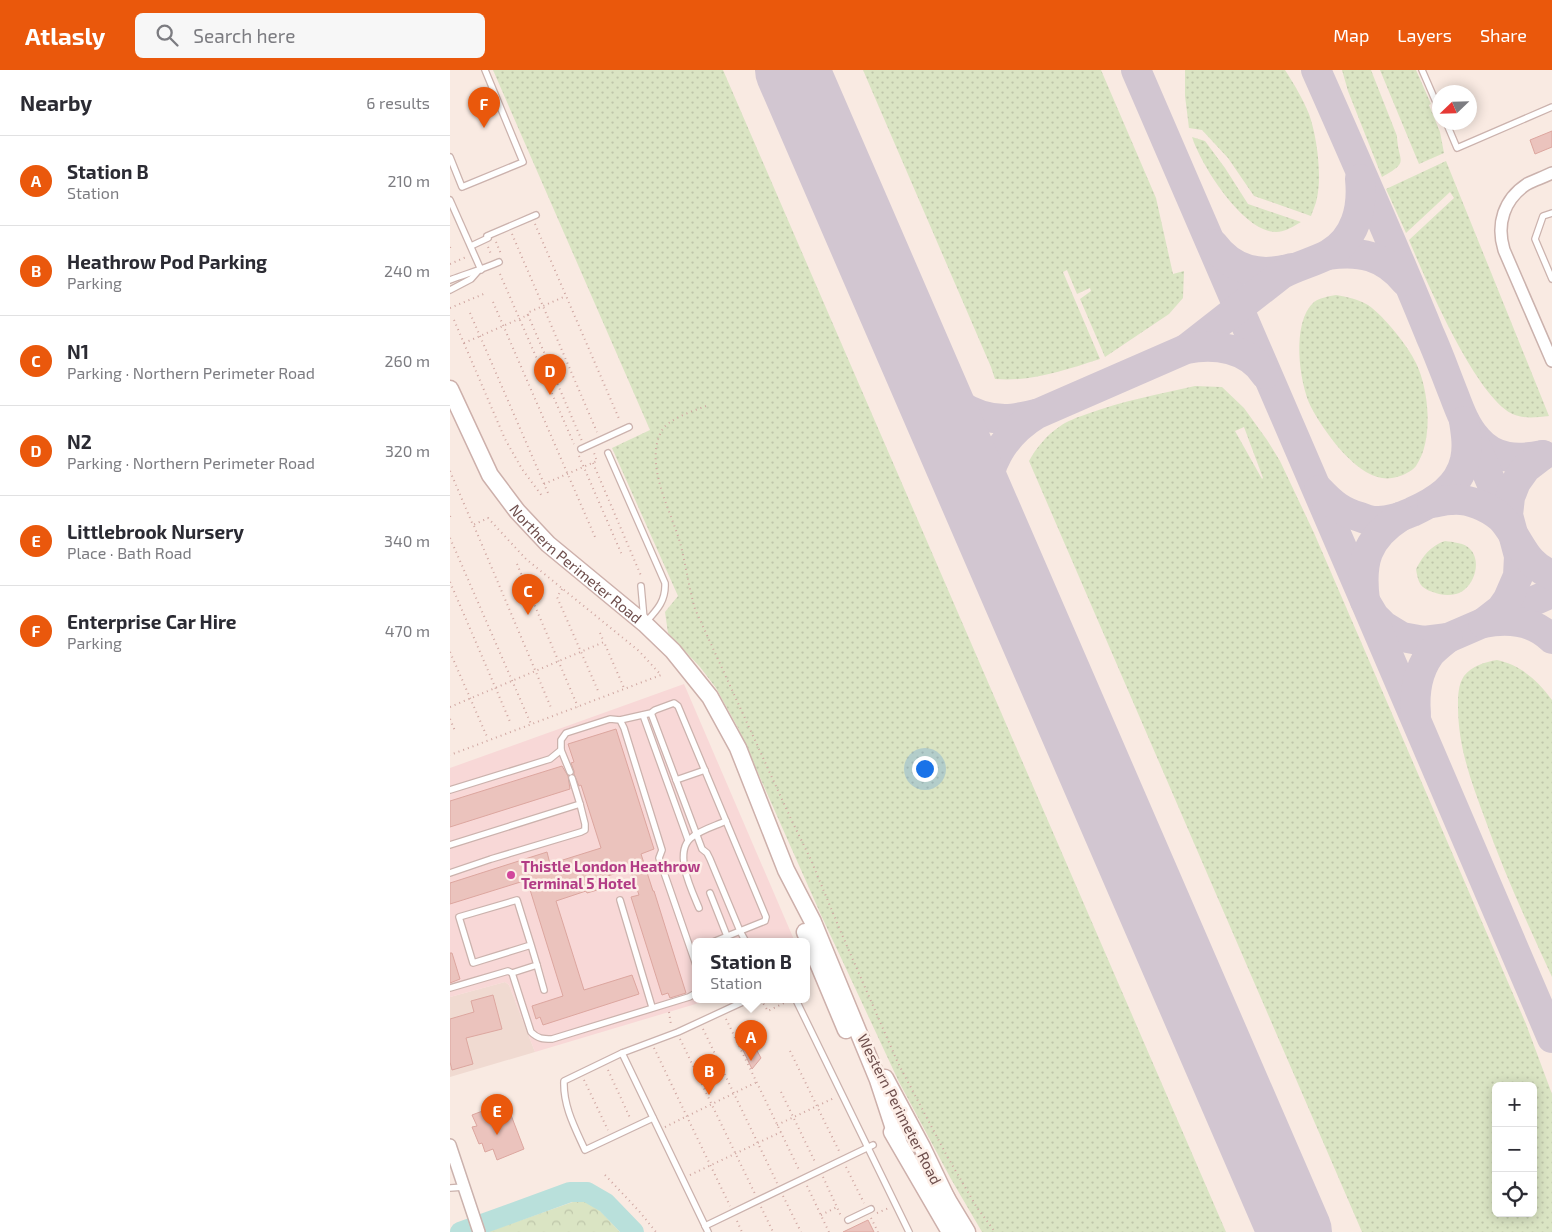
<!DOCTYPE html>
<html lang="en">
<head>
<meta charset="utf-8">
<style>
	body { margin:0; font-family:"Exo 2",sans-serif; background:#f7f7f7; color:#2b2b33 }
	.controls { position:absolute; right:15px; bottom:15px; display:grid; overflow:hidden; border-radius:8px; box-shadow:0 2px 12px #0003 }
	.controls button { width:45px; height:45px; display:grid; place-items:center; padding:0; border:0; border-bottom:1px solid #e1e1e2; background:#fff; color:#2b2b33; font:25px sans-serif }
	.compass { position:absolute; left:982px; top:15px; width:45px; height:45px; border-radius:50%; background:#fff; box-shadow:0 2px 12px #0003; rotate:247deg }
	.you { position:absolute; left:474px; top:698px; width:18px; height:18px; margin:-12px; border:4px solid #fff; border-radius:50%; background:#1a73e8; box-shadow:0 0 0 8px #1a73e833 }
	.badge { display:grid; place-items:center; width:32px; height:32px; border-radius:50%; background:#ea580c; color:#fff; font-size:16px; font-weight:700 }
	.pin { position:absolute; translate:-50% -41px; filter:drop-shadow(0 1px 2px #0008) }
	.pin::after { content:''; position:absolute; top:26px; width:18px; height:15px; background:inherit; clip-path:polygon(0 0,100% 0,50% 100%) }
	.popup { position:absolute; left:242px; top:868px; width:118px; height:65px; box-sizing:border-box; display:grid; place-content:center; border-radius:8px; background:#fff; filter:drop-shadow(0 1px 4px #0005); font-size:16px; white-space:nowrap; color:#7c7c81 }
	.popup b { font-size:19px; color:#2b2b33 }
	.popup::after { content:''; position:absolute; left:50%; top:100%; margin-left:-10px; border:10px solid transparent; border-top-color:#fff }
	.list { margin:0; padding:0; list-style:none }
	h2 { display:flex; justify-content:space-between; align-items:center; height:65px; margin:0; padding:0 20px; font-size:21px }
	h2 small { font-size:16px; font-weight:400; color:#7c7c81 }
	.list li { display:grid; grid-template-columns:32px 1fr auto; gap:15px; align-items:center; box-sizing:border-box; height:90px; padding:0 20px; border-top:1px solid #e1e1e2 }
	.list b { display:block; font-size:19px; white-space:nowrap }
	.list p { margin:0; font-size:16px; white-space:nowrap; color:#7c7c81 }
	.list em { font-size:16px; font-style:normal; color:#7c7c81 }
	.icon { flex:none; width:28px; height:28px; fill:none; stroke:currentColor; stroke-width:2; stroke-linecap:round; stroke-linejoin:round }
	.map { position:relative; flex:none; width:1102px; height:1162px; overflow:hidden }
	header { display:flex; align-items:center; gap:30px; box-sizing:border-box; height:70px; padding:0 25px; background:#ea580c; color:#fff }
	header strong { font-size:24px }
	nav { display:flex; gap:28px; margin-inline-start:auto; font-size:18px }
	.search { width:350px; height:45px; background:#f7f7f7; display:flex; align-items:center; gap:12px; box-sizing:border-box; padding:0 18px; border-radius:8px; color:#7c7c81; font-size:19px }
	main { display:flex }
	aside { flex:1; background:#fff }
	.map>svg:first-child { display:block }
</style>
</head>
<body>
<header>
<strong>Atlasly</strong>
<div class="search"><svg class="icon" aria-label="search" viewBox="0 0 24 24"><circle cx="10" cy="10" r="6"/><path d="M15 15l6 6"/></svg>Search here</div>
<nav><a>Map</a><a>Layers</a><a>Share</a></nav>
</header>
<main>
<aside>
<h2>Nearby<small>6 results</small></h2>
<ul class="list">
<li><span class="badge">A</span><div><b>Station B</b><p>Station</p></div><em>210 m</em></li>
<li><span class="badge">B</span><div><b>Heathrow Pod Parking</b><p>Parking</p></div><em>240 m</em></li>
<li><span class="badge">C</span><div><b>N1</b><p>Parking · Northern Perimeter Road</p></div><em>260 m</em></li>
<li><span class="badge">D</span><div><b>N2</b><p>Parking · Northern Perimeter Road</p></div><em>320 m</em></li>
<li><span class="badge">E</span><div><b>Littlebrook Nursery</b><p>Place · Bath Road</p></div><em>340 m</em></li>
<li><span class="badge">F</span><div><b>Enterprise Car Hire</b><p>Parking</p></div><em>470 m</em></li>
</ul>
</aside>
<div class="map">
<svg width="1102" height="1162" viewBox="0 0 1102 1162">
	<defs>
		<pattern id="grass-dots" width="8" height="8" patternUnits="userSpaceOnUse" patternTransform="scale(1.25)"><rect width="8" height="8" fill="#dae4c3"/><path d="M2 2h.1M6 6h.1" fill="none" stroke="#bec5a9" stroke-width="1.8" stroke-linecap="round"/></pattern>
		<pattern id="park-crowns" width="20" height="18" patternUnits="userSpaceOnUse" patternTransform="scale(1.25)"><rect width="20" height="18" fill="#dae4c3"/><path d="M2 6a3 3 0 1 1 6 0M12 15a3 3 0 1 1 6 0" fill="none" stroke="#bec5a9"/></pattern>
	</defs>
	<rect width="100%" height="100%" fill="#f9eae2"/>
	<path fill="#f0dad1" d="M55 912 59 915 85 982 0 1007V927Z"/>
	<path fill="#f8d8d7" d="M234 614 345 872H246V930H259L85 982 59 915 55 912 0 927V698Z"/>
	<g fill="url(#grass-dots)" fill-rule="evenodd">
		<path d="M43 0H273L776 1162H532L501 1109 449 1012 371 845 288 658 266 618 250 597 218 563 215 542 228 526 162 378 200 360Z"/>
		<path d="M413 0H651L706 128 723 204 734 201 733 228 719 244 655 287 630 229 641 221 640 218 627 224 617 200 613 202 650 289C615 300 582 312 545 309L541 297Z"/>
		<path d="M735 0H835C844 14 853 29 859 44 867 66 872 106 867 128 866 134 863 140 861 146L804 126 778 88 752 60 739 58 735 26Z"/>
		<path d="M892 0H921L947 66C948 93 961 91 932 107L898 21Z"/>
		<path d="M930 0H966L981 34 979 35 990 62 994 83 969 94Z"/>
		<path d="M742 67 755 71 775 98 798 134 851 152C844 156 835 162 826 162 793 162 751 95 742 67Z"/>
		<path d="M996 91 1099 346C1088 347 1076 349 1065 345 1027 331 975 208 959 170L1004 128 1000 122 956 163 936 119Z"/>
		<path d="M886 225C897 227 908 229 918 235 934 246 958 276 966 293 979 320 984 370 966 396 963 400 956 404 950 406 944 408 938 409 932 408 904 404 873 360 861 337 849 313 841 252 864 232 870 228 879 226 886 225Z"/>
		<path d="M745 316 772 317 794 338 817 370 830 391 864 463 1076 954 1102 1024V1162H912L579 391C586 378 597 365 609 357 617 351 628 347 637 344 672 331 709 324 745 316ZM794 357 813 408 812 409 785 361ZM1046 1016H1083V1143H1046Z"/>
		<path d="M995 471C1003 472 1015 473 1020 479 1033 492 1023 520 1006 524 998 526 990 525 983 522 970 518 968 512 966 499 973 486 980 476 995 471Z"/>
		<path d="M1047 590C1071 595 1088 611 1102 630V907C1078 855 1054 803 1035 749 1021 711 1008 677 1008 636 1008 626 1008 615 1014 606 1022 596 1035 592 1047 590Z"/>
	</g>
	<path fill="url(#park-crowns)" d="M137 1127 170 1162H40V1161Z"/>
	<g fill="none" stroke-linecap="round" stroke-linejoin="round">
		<path stroke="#b9e0db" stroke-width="20" d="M10 1162 120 1122H137L156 1133 184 1162"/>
		<g stroke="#d2c6d1" stroke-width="30">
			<path d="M686 0 915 531 924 546 934 556 952 567 974 571 998 568 1102 523"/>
			<path d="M866 0C905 88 944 176 980 265 989 285 996 305 1004 325 1010 341 1016 357 1027 369 1045 390 1068 390 1093 385"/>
			<path d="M763 174C783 201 810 207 842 198"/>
			<path d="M878 185C910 180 934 186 955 211"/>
			<path d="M736 279 832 204C847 196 864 192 879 184 906 168 913 138 910 109"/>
			<path d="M472 301C496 326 518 349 555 349 566 349 576 346 586 344"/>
			<path d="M1021 365 1058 452"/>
			<path d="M1093 385 1076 398 1066 412 1060 427 1058 445 1069 486 1068 506 1058 529 1051 539 1033 553C1058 548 1083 550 1102 569"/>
			<path d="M869 420C882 434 892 442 910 447 915 449 920 451 925 451 938 452 950 447 962 442 986 431 1009 417 1015 390 1018 377 1016 364 1014 351"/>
			<path d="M982 433C989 432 995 430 1001 430 1018 428 1039 437 1051 448 1056 453 1061 461 1065 467 1076 485 1081 496 1102 505"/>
			<path d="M950 447C916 469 910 492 915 531L1102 968"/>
			<path d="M547 474C545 462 540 450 538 437 532 398 554 364 587 344L736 279C765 273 798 278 815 304"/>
			<path d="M966 644C964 622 967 602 980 584 985 578 992 573 998 568"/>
		</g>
		<path stroke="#d2c6d1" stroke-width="74" d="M342 0 845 1162"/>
	</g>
	<g fill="#ebc3bd" stroke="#dca69f">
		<path d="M1102 61V77L1085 84 1080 70Z"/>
		<path d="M166 659 204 779 191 784 203 821H204L236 923 220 928 218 923 212 925 181 827 189 825 180 799 151 808 154 818 137 823 136 821 106 831 134 920 182 905 189 924 93 955 90 947 86 949 82 936 113 926 77 810 0 834V813L97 782 100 794 151 778 131 715 129 716 124 704V701L121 693 124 692 118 674Z"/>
		<path d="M112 696 118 706 120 719 0 757V731Z"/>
		<path d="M0 883H2L10 909 0 913Z"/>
		<path d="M43 925 52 959 16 968 23 994 2 1000 0 992V949L24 942 21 931Z"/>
		<path d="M305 977 311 988 302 999 292 978Z"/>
		<path d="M56 1032 74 1079 47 1090 43 1079 35 1082 32 1073 29 1074 22 1057 27 1056 22 1045Z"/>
		<path d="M418 1150 424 1162H393Z"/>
	</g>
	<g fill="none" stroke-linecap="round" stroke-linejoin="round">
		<g stroke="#cbb2ad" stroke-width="8">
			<g id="lane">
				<path d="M972 0 989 39"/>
				<path d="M996 52 1007 78 1102 37"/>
				<path d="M0 87 12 117 73 92 35 0"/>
				<path d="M0 130 31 200"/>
				<path d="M1102 143 1093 146 1085 169 1102 209"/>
				<path d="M37 166 86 145"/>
				<path d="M21 176 38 168"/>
				<path d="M0 210C16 204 33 199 49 192"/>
				<path d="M0 220 21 209 28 201"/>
				<path d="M131 379 179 357"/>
				<path d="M158 383 215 513C216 531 207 540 196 552"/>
				<path d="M191 516 194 549"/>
				<path d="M193 645 238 770"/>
				<path d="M170 650 201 643 205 640 224 633 228 636 316 847 315 851 290 861 260 789 257 783 252 779 201 643"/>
				<path d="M111 680 120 702"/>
				<path d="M122 708 130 734"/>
				<path d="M226 710 255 700"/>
				<path d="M0 720 100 689 111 680V670L116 663 160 649 170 650 174 658 212 780 209 788 246 895"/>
				<path d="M0 775 130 734 135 754V760L131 762 41 789 0 803"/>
				<path d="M260 823 277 866"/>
				<path d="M170 830 202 937"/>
				<path d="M249 838C242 821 223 783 241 768 250 760 265 756 276 751"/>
				<path d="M263 872 290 861 296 872"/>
				<path d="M87 895 94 920"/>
				<path d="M62 903 87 895 81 875 23 893 9 847 67 830 81 875"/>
				<path d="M0 918 58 901 62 903 81 962C88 969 93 969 102 969L239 927 246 923"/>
				<path d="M346 930 459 1162"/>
				<path d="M172 983 258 1162"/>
				<path d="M203 1048 135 1080C125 1058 113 1036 114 1011L172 983 228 962 297 930"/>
				<path d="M0 1118 14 1117"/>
				<path d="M398 1150 421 1139"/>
				<path d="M255 1156 423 1075"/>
			</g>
		</g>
		<g stroke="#cbb2ad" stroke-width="14">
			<g id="street">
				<path d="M1102 103C1094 107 1085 110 1077 114 1054 129 1046 154 1054 180L1102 291"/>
				<path d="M0 1075 29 1162"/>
			</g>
		</g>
		<g stroke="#cdb0ab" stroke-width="19">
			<g id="secondary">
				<path id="s1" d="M0 319 40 405 67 441 98 474 195 554 223 581 260 627 288 678 336 800 363 852 428 1010 448 1071"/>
				<path d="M355 862 396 960"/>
				<path d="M435 1008 472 1077 497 1129"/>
				<path d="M442 1062 500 1162"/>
				<path d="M491 1119 517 1162"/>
			</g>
		</g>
		<g stroke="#cfa6a1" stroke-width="2" stroke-dasharray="1 4" stroke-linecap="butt">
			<path d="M85 154 170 351"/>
			<path d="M62 164 147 362"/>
			<path d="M46 172 51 184"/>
			<path d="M0 177 1 180"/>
			<path d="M38 177 41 184"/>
			<path d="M0 194 16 187"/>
			<path d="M50 204 124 374"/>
			<path d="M43 232 145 467"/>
			<path d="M0 238 36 223"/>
			<path d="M20 243 98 423"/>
			<path d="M78 245 132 371"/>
			<path d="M4 250 55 369 72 399 92 426"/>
			<path d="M14 273 78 245 77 243 116 226"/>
			<path d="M256 336C243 341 217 349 211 362 194 396 222 442 231 476 236 497 239 518 245 539L341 749 361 790 390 860 448 993 497 1086 526 1136 545 1162"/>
			<path d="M129 386 172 485"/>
			<path d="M143 393 192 508"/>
			<path d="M0 401 23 455 38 448 76 489 189 581 211 605 0 685"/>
			<path d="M94 414 147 391 144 383"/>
			<path d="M0 446 1 449"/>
			<path d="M24 456 102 640"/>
			<path d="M0 468 81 654"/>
			<path d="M67 494 128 637"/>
			<path d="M0 512 61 654"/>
			<path d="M112 519 107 527 149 623"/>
			<path d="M150 563 154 572"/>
			<path d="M0 582 38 669"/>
			<path d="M0 637 154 572 174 618"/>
			<path d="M0 649 5 661"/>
			<path d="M304 932 313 933 318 941 338 931"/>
			<path d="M219 942 221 955"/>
			<path d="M276 949 350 1102"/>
			<path d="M253 959 327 1113"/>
			<path d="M230 969 305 1124"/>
			<path d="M204 978 280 1136"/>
			<path d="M340 981 390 1083"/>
			<path d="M158 1000 181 1050"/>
			<path d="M134 1010 158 1060"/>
			<path d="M331 1022 366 1094"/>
			<path d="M327 1055 384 1028"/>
			<path d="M215 1057 307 1012"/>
			<path d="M396 1097 414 1133"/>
			<path d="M155 1105 189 1141 206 1162"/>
			<path d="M240 1105 331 1062"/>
			<path d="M373 1107 391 1146"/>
			<path d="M357 1116 379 1162"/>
			<path d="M333 1126 351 1162"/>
			<path d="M311 1137 323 1162"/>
			<path d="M427 1143 439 1138"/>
			<path d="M371 1145 387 1137"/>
			<path d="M421 1148 428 1162"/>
			<path d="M287 1151 292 1162"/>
		</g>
		<use href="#lane" stroke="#fff" stroke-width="5.5"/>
		<use href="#street" stroke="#fff" stroke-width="11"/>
		<use href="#secondary" stroke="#fff" stroke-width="16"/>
	</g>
	<circle fill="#d1479c" stroke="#fdefe8" stroke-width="2" cx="61" cy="805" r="5"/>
	<g text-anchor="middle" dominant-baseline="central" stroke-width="5" stroke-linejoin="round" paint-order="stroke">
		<g font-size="15" fill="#6e4e4c" stroke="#fdefe8">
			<text stroke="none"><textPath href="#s1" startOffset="219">Northern Perimeter Road</textPath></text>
			<text transform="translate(450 1039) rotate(63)">Western Perimeter Road</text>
		</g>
		<g font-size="15" font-weight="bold" fill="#b23c85" stroke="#fdefe8" text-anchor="start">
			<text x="71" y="796">Thistle London Heathrow<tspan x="71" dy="17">Terminal 5 Hotel</tspan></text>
		</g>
	</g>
</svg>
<div class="controls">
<button>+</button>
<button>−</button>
<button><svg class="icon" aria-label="locate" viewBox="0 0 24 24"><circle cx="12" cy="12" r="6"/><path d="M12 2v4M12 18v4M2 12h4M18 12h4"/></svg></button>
</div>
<svg class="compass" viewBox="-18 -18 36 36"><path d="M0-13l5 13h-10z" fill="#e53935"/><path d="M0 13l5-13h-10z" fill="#7c7c81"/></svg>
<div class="you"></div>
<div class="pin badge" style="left:301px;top:991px">A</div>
<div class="popup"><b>Station B</b>Station</div>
<div class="pin badge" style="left:259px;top:1025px">B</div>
<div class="pin badge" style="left:78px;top:545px">C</div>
<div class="pin badge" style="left:100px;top:325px">D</div>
<div class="pin badge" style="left:47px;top:1065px">E</div>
<div class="pin badge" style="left:34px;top:58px">F</div>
</div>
</main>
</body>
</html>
